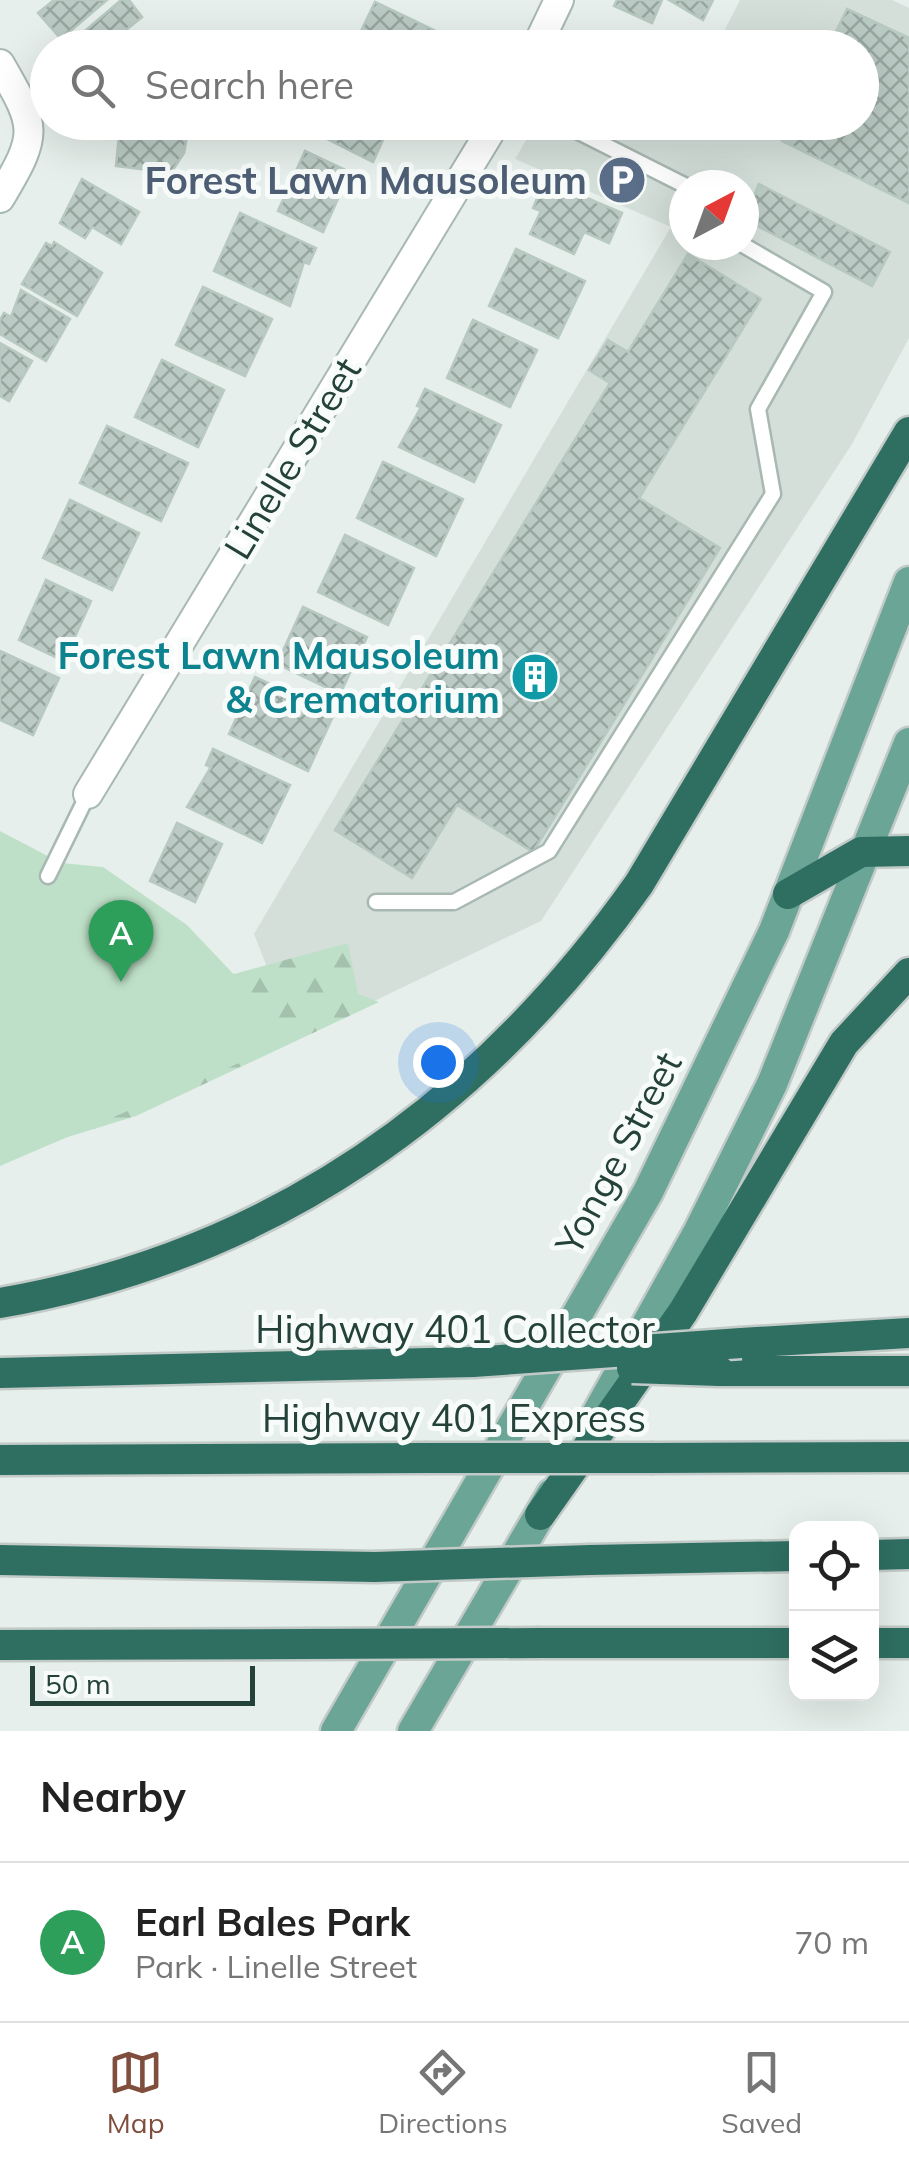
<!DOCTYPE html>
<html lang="en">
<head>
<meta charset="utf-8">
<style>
	body { margin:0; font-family:Mulish,sans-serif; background:#f6f6f6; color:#222 }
	.controls { position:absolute; right:30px; bottom:30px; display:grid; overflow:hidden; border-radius:20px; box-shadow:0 10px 40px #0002 }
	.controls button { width:90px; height:90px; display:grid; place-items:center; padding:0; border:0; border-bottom:2px solid #e0e0e0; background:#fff; color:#222; font:50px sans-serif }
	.compass { position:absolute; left:669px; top:170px; width:90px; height:90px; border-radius:50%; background:#fff; box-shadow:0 10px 40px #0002; rotate:41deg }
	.scale { position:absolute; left:30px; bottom:25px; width:225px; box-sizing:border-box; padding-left:10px; border:5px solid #24423a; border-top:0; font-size:28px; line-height:35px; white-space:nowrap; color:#24423a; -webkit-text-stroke:8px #f7fbf9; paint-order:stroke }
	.you { position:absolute; left:438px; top:1062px; width:35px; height:35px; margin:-25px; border:8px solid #fff; border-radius:50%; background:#1a73e8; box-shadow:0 0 0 15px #1a73e833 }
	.badge { display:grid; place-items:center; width:65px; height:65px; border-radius:50%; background:#804e3d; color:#fff; font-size:32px; font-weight:700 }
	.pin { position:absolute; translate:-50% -82px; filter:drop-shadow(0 2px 5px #0008) }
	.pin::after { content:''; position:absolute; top:52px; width:35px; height:30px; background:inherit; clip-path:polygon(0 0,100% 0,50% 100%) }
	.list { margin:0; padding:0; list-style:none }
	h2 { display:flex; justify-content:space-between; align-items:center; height:130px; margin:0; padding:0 40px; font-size:42px }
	h2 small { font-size:32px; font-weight:400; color:#767676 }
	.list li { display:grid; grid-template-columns:65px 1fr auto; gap:30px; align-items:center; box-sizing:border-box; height:160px; padding:0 40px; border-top:2px solid #e0e0e0 }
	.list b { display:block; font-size:38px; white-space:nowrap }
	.list p { margin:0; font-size:32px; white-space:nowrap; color:#767676 }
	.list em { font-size:32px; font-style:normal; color:#767676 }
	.icon { flex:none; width:55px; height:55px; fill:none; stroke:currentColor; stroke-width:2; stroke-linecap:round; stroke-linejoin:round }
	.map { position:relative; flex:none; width:909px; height:1731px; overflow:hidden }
	.search { position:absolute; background:#fff; box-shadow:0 10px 40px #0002; left:30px; right:30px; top:30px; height:110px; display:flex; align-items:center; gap:25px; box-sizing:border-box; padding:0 35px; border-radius:55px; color:#767676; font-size:38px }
	.sheet { height:290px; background:#fff }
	nav { display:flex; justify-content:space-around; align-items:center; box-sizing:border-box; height:140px; border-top:2px solid #e0e0e0; background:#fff; font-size:28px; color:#767676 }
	nav a { display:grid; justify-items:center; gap:5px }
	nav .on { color:#804e3d }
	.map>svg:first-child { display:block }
</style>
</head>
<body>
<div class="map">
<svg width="909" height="1731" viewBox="0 0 909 1731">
	<defs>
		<pattern id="forest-firs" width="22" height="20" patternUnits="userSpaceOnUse" patternTransform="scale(2.5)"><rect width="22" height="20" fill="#bfe0c8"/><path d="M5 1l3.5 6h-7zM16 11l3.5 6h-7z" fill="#a4c1ad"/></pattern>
		<pattern id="building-cross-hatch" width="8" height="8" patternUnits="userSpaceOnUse" patternTransform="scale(2.5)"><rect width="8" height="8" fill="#bbcac4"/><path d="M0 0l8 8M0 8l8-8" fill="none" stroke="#98a6a0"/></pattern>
	</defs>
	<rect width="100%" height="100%" fill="#e6efeb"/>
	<path fill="#d4dfda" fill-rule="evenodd" d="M740 0H892L909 8V338L852 444 541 921 295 1039 254 934 671 227 515 159 536 123H653L673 132 678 123 862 122V48L716 47ZM684 185H744V245H684Z"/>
	<path fill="url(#forest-firs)" d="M348 943 358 994 379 1002 136 1116 32 1148 71 1018Z"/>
	<path fill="#bfe0c8" d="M0 831 61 863 103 867 187 925 295 1039 0 1166Z"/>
	<g fill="url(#building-cross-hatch)" stroke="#b8c9c2" stroke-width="2.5">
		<path d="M54 0H107L61 39 38 13Z"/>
		<path d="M121 0H129L142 17 104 48H65Z"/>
		<path d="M617 0H662L652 23 614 6Z"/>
		<path d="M669 0H713L703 20Z"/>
		<path d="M375 2 436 31 429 48H353Z"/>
		<path d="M847 9 909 38V203L782 141 791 122H862V48H828Z"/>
		<path d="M116 122H202V123L118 134Z"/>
		<path d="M293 122H391L373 162Z"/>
		<path d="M172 128 188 131 184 153 171 173 116 166 119 135Z"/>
		<path d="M305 151 350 172 323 232 278 211Z"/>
		<path d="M82 179 139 212 121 244 92 227 85 238 60 223Z"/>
		<path d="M545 180 622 213 609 243 584 232 574 254 530 234 541 211 533 208Z"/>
		<path d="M759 184 890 252 872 286 744 219Z"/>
		<path d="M240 213 316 248 309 264 304 262 290 306 214 271Z"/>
		<path d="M54 242 102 273 77 316 22 284 46 243 52 246Z"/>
		<path d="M516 249 585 281 558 338 489 306Z"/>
		<path d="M688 254 761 299 639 498 720 548 533 852 457 805 412 878 335 830 610 383 589 370 608 340 628 352Z"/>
		<path d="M203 287 272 319 245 376 176 345Z"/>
		<path d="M21 290 70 319 46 361 0 334V320L4 313 11 317Z"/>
		<path d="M473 320 537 350 510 407 447 378Z"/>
		<path d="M0 343 32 361 9 401 0 396Z"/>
		<path d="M162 360 224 390 198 447 135 417Z"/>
		<path d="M425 389 501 425 474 482 399 447 421 407 417 406Z"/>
		<path d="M107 426 188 463 161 521 80 483Z"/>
		<path d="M383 462 463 499 436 556 357 518Z"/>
		<path d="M70 500 139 533 112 590 43 558Z"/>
		<path d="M345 535 414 568 388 625 318 592Z"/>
		<path d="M46 580 91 601 64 661 19 640Z"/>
		<path d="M303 607 367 637 340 694 277 664Z"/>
		<path d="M0 651 59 678 33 735 0 720Z"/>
		<path d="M255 677 334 714 308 771 229 734Z"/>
		<path d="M213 749 290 785 262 843 187 807 211 767 206 765Z"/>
		<path d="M177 823 222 844 195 902 150 881Z"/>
	</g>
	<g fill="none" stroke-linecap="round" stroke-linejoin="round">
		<g stroke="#a8b8b2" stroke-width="19">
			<g id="lane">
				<path d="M559 122 684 185"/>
				<path d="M48 876 88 794"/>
				<path d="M376 902H454L549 851 773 494 758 409 824 292 743 245"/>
			</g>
		</g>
		<g stroke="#a8b8b2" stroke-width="32">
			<g id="street">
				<path d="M536 48 559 0"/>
				<path d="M0 64C37 128 39 133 0 198"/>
				<path d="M88 794 496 122"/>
			</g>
		</g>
		<g stroke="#c2cac8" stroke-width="35">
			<g id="primary">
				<path d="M592 1423 699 1231 772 1084 909 743"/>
				<path d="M336 1731 648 1192 774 931 909 582"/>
				<path d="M413 1731 552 1494"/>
			</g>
		</g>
		<g stroke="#c2cac8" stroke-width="35">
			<g id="highway">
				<path d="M788 894 861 852 909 851"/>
				<path d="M0 1303C272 1256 482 1106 639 884L909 432"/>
				<path d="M741 1343 909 1333"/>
				<path d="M719 1371H909"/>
				<path d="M0 1373 473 1362"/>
				<path d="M654 1458 909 1457"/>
				<path d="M0 1460 425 1458"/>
				<path d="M540 1515 683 1312 844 1043 909 973"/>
				<path d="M872 1555 909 1554"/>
				<path d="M0 1560 375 1567"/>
				<path d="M590 1560 796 1556"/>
				<path d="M539 1643H796"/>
				<path d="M872 1643H909"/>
				<path d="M0 1645 303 1644"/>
			</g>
		</g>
		<use href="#lane" stroke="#fff" stroke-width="14"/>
		<use href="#street" stroke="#fff" stroke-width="28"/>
		<use href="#primary" stroke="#6aa596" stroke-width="30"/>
		<use href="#highway" stroke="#2f6f62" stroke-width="30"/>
		<g stroke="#c2cac8" stroke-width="35" stroke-linecap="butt">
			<g id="highway-bridge">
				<path d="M473 1362 741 1343"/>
				<path d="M632 1368 719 1371"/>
				<path d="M425 1458H654"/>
				<path d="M375 1567 590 1560"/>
				<path d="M303 1644 539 1643"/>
			</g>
		</g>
		<use href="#highway-bridge" stroke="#2f6f62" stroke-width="30"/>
	</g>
	<defs>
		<g id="parking-disc" transform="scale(2.5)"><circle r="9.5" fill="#5c6f8a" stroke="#f7fbf9"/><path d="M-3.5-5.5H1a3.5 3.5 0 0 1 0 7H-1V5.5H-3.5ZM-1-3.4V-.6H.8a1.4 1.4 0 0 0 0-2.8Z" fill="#fff"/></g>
		<g id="building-disc" transform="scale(2.5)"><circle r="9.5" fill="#0f9aa8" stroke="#f7fbf9"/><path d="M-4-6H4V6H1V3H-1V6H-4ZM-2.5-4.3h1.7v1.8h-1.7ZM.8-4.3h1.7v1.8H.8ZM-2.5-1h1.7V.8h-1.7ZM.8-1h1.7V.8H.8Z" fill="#fff"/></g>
	</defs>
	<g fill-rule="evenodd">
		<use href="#parking-disc" x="622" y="180"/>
		<use href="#building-disc" x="535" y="677"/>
	</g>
	<g text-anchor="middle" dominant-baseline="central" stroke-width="10" stroke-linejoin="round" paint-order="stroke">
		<g font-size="38" font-weight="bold" fill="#4e5e75" stroke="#f7fbf9" text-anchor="end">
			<text x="587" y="180">Forest Lawn Mausoleum</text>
		</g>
		<g font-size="38" fill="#24423a" stroke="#f7fbf9">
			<text transform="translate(292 458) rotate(-59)">Linelle Street</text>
			<text transform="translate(618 1153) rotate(-62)">Yonge Street</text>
			<text x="455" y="1329">Highway 401 Collector</text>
			<text x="454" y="1418">Highway 401 Express</text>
		</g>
		<g font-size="38" font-weight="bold" fill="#0d838f" stroke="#f7fbf9" text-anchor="end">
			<text x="500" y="655">Forest Lawn Mausoleum<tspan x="500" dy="44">&amp; Crematorium</tspan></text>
		</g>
	</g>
</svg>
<div class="controls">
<button><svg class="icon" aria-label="locate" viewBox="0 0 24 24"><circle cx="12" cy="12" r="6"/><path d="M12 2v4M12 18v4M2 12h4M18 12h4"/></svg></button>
<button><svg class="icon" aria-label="layers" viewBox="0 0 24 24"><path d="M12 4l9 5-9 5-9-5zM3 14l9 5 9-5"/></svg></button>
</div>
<svg class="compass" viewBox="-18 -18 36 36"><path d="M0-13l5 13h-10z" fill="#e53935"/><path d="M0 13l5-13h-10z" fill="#767676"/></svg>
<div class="scale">50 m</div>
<div class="you"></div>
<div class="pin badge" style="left:121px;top:982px;background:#2e9e5b">A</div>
<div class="search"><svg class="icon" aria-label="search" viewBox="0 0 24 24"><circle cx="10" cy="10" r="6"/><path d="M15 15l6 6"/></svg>Search here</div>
</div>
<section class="sheet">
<h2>Nearby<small></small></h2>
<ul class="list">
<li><span class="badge" style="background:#2e9e5b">A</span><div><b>Earl Bales Park</b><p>Park · Linelle Street</p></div><em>70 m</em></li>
</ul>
</section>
<nav>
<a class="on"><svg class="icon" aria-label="map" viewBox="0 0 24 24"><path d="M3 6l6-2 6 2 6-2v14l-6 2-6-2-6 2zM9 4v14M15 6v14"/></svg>Map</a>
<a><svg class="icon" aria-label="directions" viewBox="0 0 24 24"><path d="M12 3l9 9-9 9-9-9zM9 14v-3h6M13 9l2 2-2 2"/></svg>Directions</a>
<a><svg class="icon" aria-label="saved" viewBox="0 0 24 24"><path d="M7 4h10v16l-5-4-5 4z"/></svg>Saved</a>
</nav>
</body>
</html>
